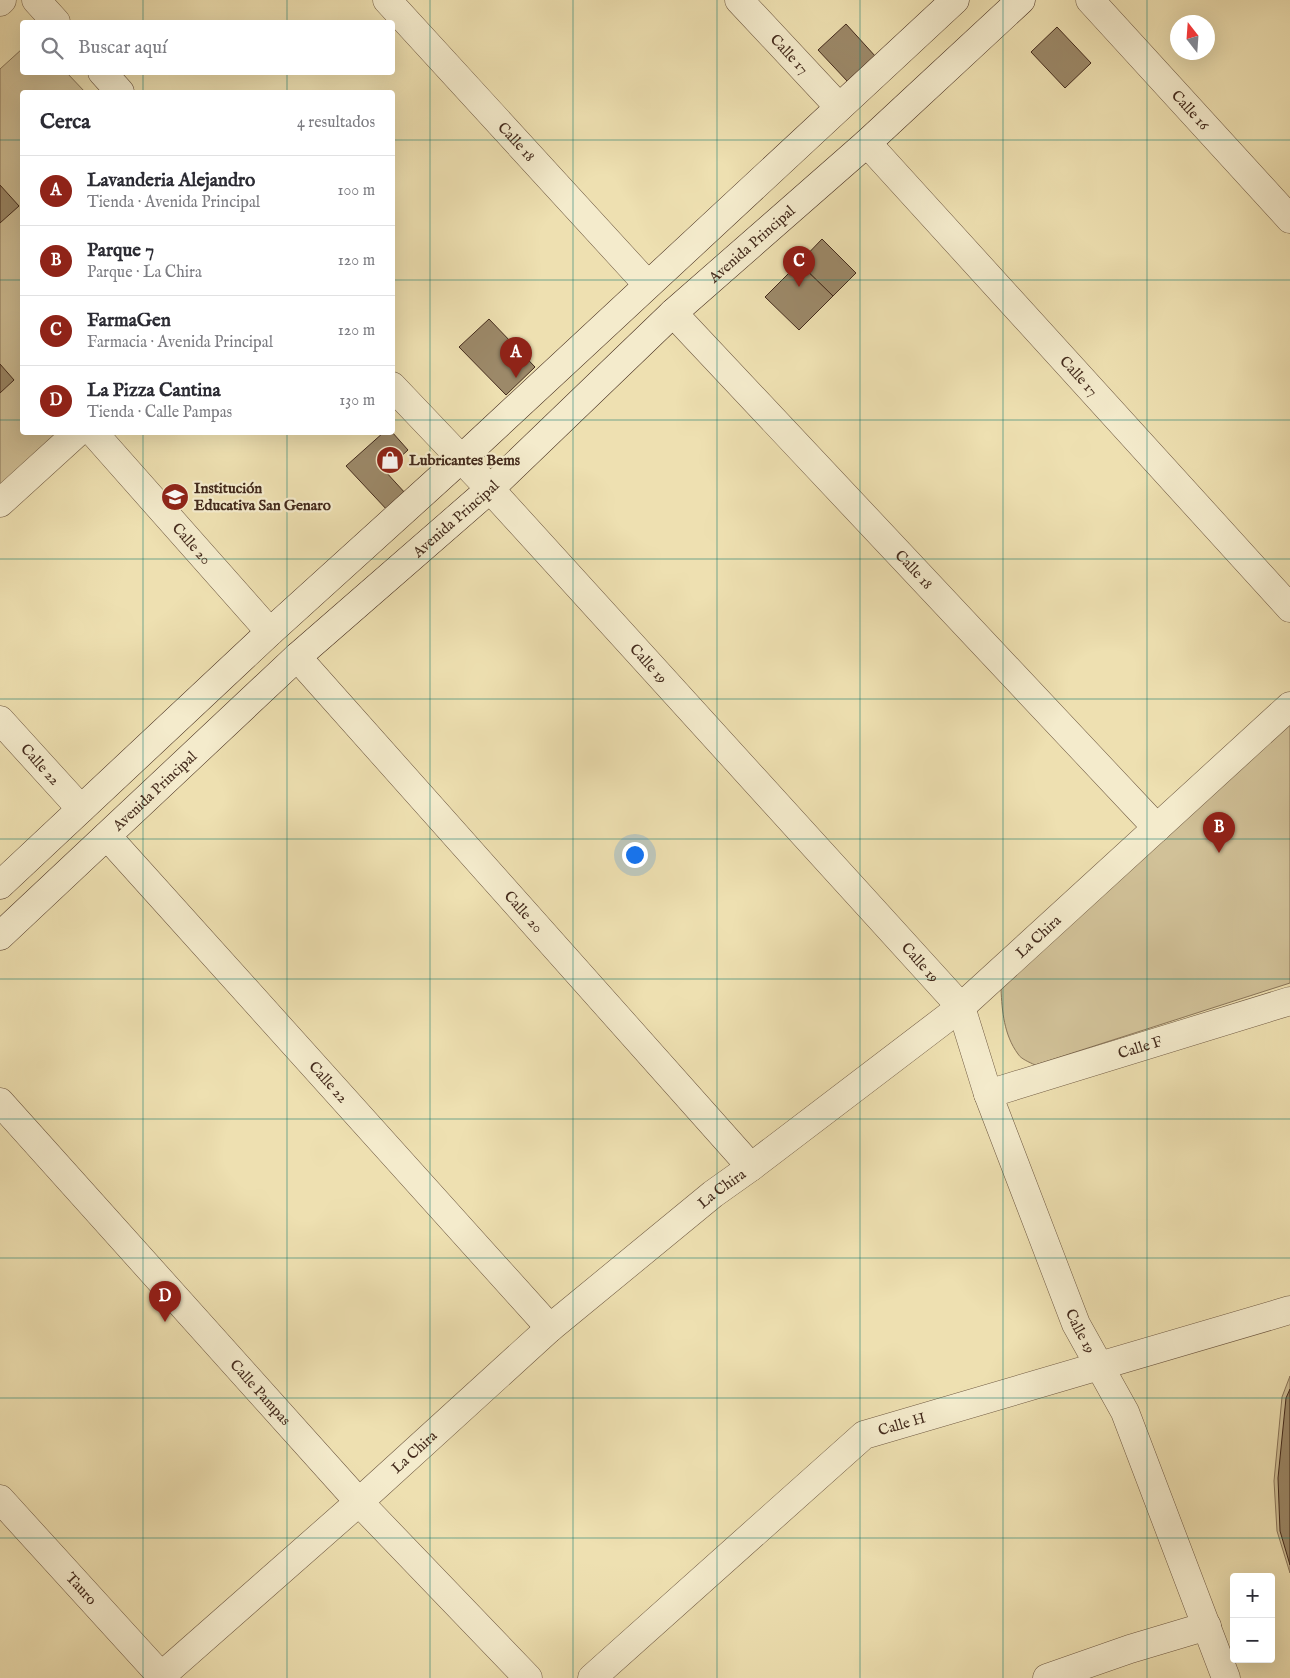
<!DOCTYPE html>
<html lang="es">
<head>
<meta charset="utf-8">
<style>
	body { margin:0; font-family:"IM FELL English",serif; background:#f2f2f3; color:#2b2b33 }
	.controls { position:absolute; right:15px; bottom:15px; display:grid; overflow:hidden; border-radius:5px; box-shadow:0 5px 20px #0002 }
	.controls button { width:45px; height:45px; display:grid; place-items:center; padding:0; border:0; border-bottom:1px solid #e1e1e2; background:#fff; color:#2b2b33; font:25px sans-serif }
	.compass { position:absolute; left:1170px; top:15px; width:45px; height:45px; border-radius:50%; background:#fff; box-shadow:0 5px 20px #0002; rotate:343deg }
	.you { position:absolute; left:634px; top:854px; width:18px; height:18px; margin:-12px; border:4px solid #fff; border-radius:50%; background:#1a73e8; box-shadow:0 0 0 8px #1a73e833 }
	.badge { display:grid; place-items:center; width:32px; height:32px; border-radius:50%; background:#8f2418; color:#fff; font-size:16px; font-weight:700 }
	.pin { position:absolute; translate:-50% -41px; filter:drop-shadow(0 1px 2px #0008) }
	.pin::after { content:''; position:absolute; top:26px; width:18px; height:15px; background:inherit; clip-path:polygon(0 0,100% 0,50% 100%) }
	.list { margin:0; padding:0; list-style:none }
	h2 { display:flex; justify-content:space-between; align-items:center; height:65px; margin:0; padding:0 20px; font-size:21px }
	h2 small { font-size:16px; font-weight:400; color:#7c7c81 }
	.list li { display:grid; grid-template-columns:32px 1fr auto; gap:15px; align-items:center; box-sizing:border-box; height:70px; padding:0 20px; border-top:1px solid #e1e1e2 }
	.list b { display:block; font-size:19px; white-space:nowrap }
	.list p { margin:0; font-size:16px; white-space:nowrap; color:#7c7c81 }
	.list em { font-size:16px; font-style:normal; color:#7c7c81 }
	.icon { flex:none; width:28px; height:28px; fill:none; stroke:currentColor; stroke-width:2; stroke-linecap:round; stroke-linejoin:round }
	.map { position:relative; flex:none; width:1290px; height:1678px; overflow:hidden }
	.search { position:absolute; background:#fff; box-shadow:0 5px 20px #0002; left:20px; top:20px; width:375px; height:55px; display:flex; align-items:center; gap:12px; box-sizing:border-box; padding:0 18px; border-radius:5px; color:#7c7c81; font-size:19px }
	.panel { position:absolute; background:#fff; box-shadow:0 5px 20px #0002; left:20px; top:90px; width:375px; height:345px; border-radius:5px }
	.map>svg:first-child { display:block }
</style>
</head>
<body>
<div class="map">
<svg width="1290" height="1678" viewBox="0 0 1290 1678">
	<rect width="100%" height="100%" fill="#eee0b1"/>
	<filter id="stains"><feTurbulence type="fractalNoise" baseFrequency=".004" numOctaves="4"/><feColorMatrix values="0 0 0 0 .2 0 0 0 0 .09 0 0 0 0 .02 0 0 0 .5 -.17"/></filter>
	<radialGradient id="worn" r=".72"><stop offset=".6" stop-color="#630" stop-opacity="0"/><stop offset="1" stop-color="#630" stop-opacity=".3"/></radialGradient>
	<g fill="#d1c198" stroke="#8a765a">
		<path d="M22 49V72L67 73 85 92H22V432L59 433 0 485V69Z"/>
		<path d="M1290 722V983L1035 1065C1029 1062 1021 1059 1018 1054 1004 1035 1002 1011 1001 989Z"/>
		<path d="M1290 1376V1573L1277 1531 1274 1481 1282 1397Z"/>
	</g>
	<g fill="#9c8969" stroke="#432a1c">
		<path d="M846 24 876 57 848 82 818 50Z"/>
		<path d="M1057 27 1091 63 1065 88 1031 52Z"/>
		<path d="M0 185 19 206 0 223Z"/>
		<path d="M822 239 856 273 833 296 799 263Z"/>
		<path d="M799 263 833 296 799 330 765 297Z"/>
		<path d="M489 319 535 367 506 395 459 347Z"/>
		<path d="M0 364 14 380 0 393Z"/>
		<path d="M384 432H392L408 450 385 471 406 494 388 511 346 466Z"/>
		<path d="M1290 1389V1565L1280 1531 1278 1478 1286 1398Z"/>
	</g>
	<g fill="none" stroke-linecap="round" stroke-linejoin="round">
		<g stroke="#6e5841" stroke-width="29">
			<g id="street">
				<path d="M36 0 56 22"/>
				<path id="s1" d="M387 0 647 284"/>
				<path id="s2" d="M739 0 839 107"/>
				<path id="s3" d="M1090 0 1290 219"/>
				<path d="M0 2 2 0"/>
				<path d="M102 72 120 92"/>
				<path id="s4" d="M867 143 1290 608"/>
				<path id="s5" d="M673 313 1157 828"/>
				<path id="s6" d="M392 386 490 489 961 1007 988 1094 1076 1324 1125 1412 1226 1678"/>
				<path id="s7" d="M93 432 270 632"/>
				<path d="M0 503 78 432"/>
				<path id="s8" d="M297 657 751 1167"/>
				<path id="s9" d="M0 720 81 809"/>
				<path id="s10" d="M107 836 550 1328"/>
				<path id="s11" d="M988 1094 1290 1001"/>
				<path id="s12" d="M0 1102 359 1502 528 1678"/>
				<path id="s13" d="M0 1499 163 1678"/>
				<path id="s14" d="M159 1678 359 1502 550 1328 713 1194 751 1167 961 1007 1290 706"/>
				<path id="s15" d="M592 1678 864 1435 1290 1310"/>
				<path d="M1047 1678 1130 1649 1207 1626"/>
			</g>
		</g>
		<g stroke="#432a1c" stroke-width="29">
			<g id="secondary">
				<path d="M0 885 270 632 462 458 955 0"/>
				<path id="s16" d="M0 936 297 657 490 489 673 313 867 143 1021 0"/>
			</g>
		</g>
		<use href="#street" stroke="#f4ebcc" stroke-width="28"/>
		<use href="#secondary" stroke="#f4ebcc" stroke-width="28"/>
	</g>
	<path fill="none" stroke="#0f766e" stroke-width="1" stroke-opacity="0.55" d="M143 0V22M287 0V22M430 0V1678M573 0V1678M717 0V1678M860 0V1678M1003 0V1678M1147 0V1678M143 72V92M287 72V92M0 140H22M392 140H1290M0 280H22M392 280H1290M0 420H22M392 420H1290M143 432V1678M287 432V1678M0 559H1290M0 699H1290M0 839H1290M0 979H1290M0 1119H1290M0 1258H1290M0 1398H1290M0 1538H1290"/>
	<defs>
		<g id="shop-disc" transform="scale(1.4375)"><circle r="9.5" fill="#8f2418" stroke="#f4ebcc"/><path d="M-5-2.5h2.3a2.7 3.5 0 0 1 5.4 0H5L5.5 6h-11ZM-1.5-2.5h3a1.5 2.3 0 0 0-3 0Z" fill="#fff"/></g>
		<g id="school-disc" transform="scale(1.4375)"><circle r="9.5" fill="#8f2418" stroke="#f4ebcc"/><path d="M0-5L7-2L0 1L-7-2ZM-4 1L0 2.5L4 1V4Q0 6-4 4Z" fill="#fff"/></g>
	</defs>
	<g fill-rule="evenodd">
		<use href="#shop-disc" x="390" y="460"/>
		<use href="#school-disc" x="175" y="497"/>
	</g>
	<g text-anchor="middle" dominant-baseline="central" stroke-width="4.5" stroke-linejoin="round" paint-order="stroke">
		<g font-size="15" fill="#432a1c" stroke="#f4ebcc">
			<text stroke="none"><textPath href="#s2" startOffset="74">Calle 17</textPath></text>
			<text stroke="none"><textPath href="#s3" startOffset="149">Calle 16</textPath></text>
			<text stroke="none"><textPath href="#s1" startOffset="192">Calle 18</textPath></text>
			<text stroke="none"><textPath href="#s16" startOffset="1022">Avenida Principal</textPath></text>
			<text stroke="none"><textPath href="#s4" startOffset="315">Calle 17</textPath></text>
			<text stroke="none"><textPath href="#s16" startOffset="618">Avenida Principal</textPath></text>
			<text stroke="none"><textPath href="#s7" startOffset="149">Calle 20</textPath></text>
			<text stroke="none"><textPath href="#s5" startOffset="352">Calle 18</textPath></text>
			<text stroke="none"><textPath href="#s6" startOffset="378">Calle 19</textPath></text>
			<text stroke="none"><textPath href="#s9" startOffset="60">Calle 22</textPath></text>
			<text stroke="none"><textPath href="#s16" startOffset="212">Avenida Principal</textPath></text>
			<text stroke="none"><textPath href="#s8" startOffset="341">Calle 20</textPath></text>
			<text stroke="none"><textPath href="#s14" startOffset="1151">La Chira</textPath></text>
			<text stroke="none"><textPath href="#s6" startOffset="782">Calle 19</textPath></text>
			<text stroke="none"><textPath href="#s11" startOffset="159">Calle F</textPath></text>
			<text stroke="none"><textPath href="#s10" startOffset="331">Calle 22</textPath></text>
			<text stroke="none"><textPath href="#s14" startOffset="746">La Chira</textPath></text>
			<text stroke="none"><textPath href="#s6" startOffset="1188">Calle 19</textPath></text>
			<text stroke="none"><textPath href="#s12" startOffset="390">Calle Pampas</textPath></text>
			<text stroke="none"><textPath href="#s15" startOffset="404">Calle H</textPath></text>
			<text stroke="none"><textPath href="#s14" startOffset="341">La Chira</textPath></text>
			<text stroke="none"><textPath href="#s13" startOffset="121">Tauro</textPath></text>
		</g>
		<g font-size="15" font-weight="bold" fill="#432a1c" stroke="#f4ebcc" text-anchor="start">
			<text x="409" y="460">Lubricantes Bems</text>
			<text x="194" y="488">Institución<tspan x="194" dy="17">Educativa San Genaro</tspan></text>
		</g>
	</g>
	<rect width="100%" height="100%" filter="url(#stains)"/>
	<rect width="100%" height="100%" fill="url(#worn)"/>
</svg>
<div class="controls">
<button>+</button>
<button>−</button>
</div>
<svg class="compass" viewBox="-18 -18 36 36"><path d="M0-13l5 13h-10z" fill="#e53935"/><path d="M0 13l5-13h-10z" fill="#7c7c81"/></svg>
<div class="you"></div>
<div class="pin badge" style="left:516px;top:378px">A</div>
<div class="pin badge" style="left:1219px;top:853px">B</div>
<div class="pin badge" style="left:799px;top:287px">C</div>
<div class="pin badge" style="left:165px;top:1322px">D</div>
<div class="search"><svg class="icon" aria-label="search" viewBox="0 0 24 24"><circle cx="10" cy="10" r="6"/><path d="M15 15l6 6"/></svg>Buscar aquí</div>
<section class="panel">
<h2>Cerca<small>4 resultados</small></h2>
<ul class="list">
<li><span class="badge">A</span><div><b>Lavanderia Alejandro</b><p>Tienda · Avenida Principal</p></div><em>100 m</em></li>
<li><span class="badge">B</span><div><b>Parque 7</b><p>Parque · La Chira</p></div><em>120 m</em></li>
<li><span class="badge">C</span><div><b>FarmaGen</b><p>Farmacia · Avenida Principal</p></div><em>120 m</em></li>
<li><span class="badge">D</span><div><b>La Pizza Cantina</b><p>Tienda · Calle Pampas</p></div><em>130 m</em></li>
</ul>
</section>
</div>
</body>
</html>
